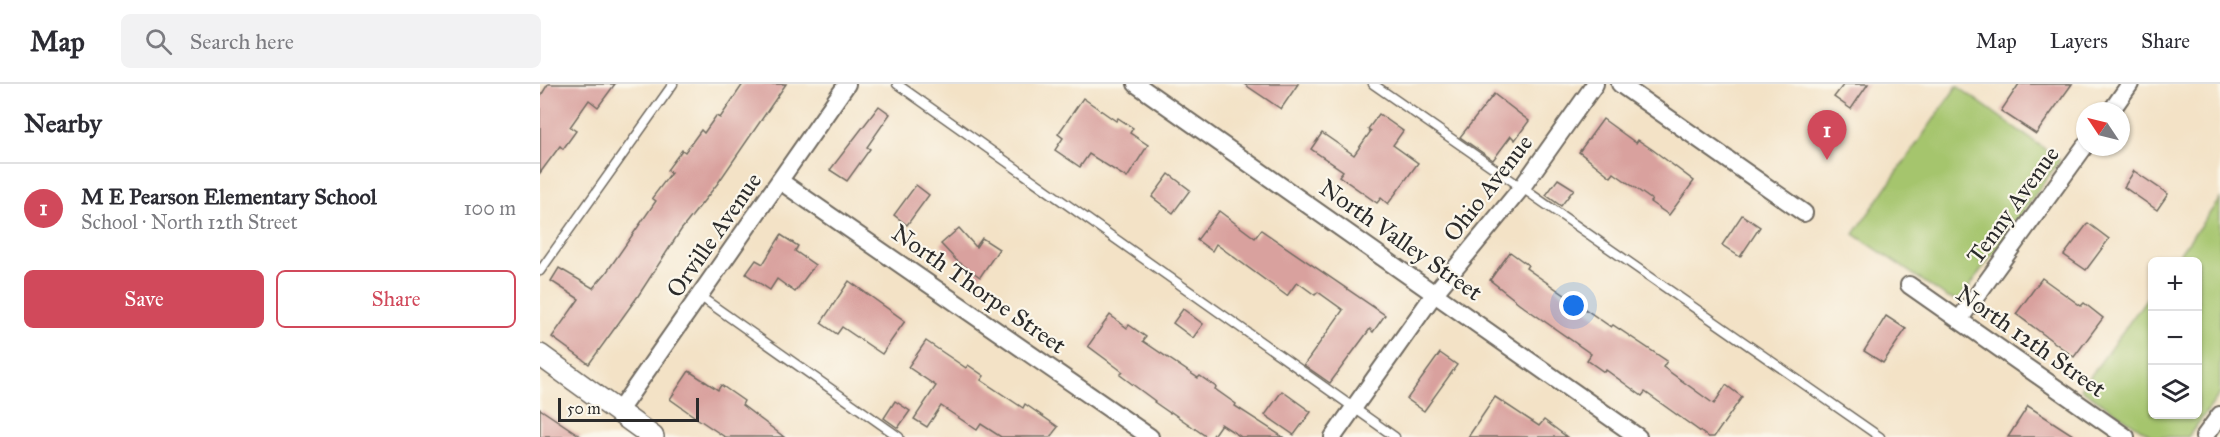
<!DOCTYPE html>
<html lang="en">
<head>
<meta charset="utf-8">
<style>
	body { margin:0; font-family:"IM FELL Great Primer",serif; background:#f2f2f3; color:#2b2b33 }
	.controls { position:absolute; right:18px; bottom:18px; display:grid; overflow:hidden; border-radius:9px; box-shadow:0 2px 4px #0004 }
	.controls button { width:54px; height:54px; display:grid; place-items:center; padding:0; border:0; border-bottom:2px solid #e1e1e2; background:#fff; color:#2b2b33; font:30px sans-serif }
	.compass { position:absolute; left:1536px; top:18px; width:54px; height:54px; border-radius:50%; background:#fff; box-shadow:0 2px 4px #0004; rotate:305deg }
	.scale { position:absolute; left:18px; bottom:15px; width:141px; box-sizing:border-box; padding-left:6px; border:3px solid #2b2b2b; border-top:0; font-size:16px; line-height:21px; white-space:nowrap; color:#2b2b2b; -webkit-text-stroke:4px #fbf7ec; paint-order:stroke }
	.you { position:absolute; left:1034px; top:222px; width:21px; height:21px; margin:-15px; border:4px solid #fff; border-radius:50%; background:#1a73e8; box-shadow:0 0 0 9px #1a73e833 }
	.badge { display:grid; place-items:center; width:39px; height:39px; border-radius:50%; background:#d1495b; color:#fff; font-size:20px; font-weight:700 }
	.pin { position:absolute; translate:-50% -50px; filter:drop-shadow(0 2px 3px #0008) }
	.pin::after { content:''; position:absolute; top:32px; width:21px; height:18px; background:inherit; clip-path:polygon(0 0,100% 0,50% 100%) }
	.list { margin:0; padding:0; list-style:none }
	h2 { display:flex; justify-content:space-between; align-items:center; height:78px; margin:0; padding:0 24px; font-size:26px }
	h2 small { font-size:20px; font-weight:400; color:#7c7c81 }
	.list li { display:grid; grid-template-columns:39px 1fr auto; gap:18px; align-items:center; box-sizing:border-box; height:90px; padding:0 24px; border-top:2px solid #e1e1e2 }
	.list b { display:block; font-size:22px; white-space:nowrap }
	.list p { margin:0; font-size:20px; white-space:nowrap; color:#7c7c81 }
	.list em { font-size:20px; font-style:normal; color:#7c7c81 }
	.actions { display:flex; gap:12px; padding:18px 24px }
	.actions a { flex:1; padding:14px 0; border:2px solid #d1495b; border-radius:9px; text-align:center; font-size:21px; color:#d1495b }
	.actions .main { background:#d1495b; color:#fff }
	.icon { flex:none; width:33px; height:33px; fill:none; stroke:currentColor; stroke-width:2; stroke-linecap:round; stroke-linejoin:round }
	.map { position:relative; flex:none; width:1680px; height:353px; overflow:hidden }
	header { display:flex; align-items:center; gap:36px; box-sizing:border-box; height:84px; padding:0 30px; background:#fff; border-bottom:2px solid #e1e1e2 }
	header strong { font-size:28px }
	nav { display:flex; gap:33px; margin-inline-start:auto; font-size:21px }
	.search { width:420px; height:54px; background:#f2f2f3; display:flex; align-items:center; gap:15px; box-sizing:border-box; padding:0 21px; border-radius:9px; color:#7c7c81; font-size:22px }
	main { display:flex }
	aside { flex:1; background:#fff }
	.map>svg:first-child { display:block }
</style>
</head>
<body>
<header>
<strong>Map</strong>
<div class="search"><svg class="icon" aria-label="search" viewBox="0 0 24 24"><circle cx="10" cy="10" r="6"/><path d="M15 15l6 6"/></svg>Search here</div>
<nav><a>Map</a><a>Layers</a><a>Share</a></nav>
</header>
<main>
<aside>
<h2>Nearby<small></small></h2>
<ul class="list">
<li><span class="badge">1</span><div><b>M E Pearson Elementary School</b><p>School · North 12th Street</p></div><em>100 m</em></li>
</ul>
<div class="actions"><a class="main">Save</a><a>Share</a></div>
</aside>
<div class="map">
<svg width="1680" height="353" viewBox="0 0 1680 353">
	<rect width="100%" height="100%" fill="#fbf7ec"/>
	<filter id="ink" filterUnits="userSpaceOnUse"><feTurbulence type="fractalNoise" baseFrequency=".0167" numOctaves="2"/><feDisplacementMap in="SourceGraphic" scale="12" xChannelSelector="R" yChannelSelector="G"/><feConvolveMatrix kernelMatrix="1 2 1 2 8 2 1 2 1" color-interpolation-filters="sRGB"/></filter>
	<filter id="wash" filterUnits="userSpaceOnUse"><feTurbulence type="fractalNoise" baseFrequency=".008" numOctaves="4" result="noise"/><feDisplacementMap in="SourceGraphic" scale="24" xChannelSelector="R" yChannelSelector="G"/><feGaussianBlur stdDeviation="1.35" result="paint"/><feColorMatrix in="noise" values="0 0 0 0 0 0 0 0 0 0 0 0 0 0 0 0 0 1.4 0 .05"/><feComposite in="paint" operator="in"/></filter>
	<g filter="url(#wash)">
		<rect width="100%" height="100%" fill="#f3e2c6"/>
		<g fill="#a5c56d" stroke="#68784c" stroke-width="1.5">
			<path d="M1417 2 1520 76 1420 216 1408 214 1314 150Z"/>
			<path d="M1680 115V310L1648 353H1613L1541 305 1612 207V330H1658V177H1634Z"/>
		</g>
		<g id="blocks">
			<g fill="#d9a19e">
				<path d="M8 0H75L58 23 49 16 30 43 36 47 23 65 20 62 0 89V13Z"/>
				<path d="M203 0H246L178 99 141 146 98 212 49 280 12 253 39 215 11 197 19 184 53 204 66 189 116 117 112 114 131 89 127 86 142 66 145 68 161 46 164 49 176 32 180 34Z"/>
				<path d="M704 0H758L741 25Z"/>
				<path d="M1304 0H1328L1311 25 1294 13Z"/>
				<path d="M1479 0H1532L1496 50 1461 27Z"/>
				<path d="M954 10 989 37 975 56 971 52 953 76 920 53Z"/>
				<path d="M543 14 576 37 578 34 593 44 590 49 608 61 587 94 549 70 540 83 515 66 523 54 518 50Z"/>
				<path d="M339 22 350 30 327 63 330 65 307 97 290 86Z"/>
				<path d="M839 30 863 47 853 61 878 79 848 120 841 114 837 119 799 92 803 87 771 65 782 49 814 71 831 47 828 45Z"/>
				<path d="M1063 35 1096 59 1098 56 1113 66 1154 97 1129 131 1110 118 1112 116 1074 89 1071 93 1039 68Z"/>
				<path d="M1594 87 1628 110 1617 126 1584 103Z"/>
				<path d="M629 90 650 106 633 129 612 113Z"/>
				<path d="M1018 95 1034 105 1021 122 1006 111Z"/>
				<path d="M376 101 389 111 367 141 354 131Z"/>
				<path d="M679 127 715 154 721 146 845 231 833 248 830 245 790 299 764 281 803 226 778 208 775 211 757 198 747 212 676 160 672 167 657 156Z"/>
				<path d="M1202 131 1220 143 1200 173 1182 161Z"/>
				<path d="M1548 139 1569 155 1546 186 1524 171Z"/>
				<path d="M419 144 436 163 442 154 459 165 440 193 416 176 401 160Z"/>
				<path d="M241 151 258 162 255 167 275 181 255 208 237 195 230 206 206 190 216 176 223 180Z"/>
				<path d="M970 168 988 181 986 184 1071 243 1073 241 1127 277 1123 283 1174 320 1186 301 1202 313 1174 353H1168L1105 308 1102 312 1066 286 1064 288 1047 276 1051 270 984 223 950 196Z"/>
				<path d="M1502 194 1541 222 1544 219 1563 234 1534 273 1476 230Z"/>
				<path d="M309 197 365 237 342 270 302 243 297 250 281 239Z"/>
				<path d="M643 225 663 240 653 254 633 239Z"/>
				<path d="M570 231 587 244 589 241 606 253 603 257 658 294 660 292 676 303 675 305 696 320 695 322 743 353H701L681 340 672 353H667L631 328 630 329 614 318 615 317 580 291 583 288 548 262Z"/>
				<path d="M1346 232 1366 245 1343 279 1324 267Z"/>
				<path d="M386 257 426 284 428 281 444 292 441 296 483 324 485 320 518 343 510 353H461L441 340 437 346 401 322 387 343 374 335 396 302 368 283Z"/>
				<path d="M900 269 917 281 884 327 867 315Z"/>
				<path d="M149 287 178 306 181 301 204 317 202 321 244 353H185L158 335 130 315Z"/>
				<path d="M742 307 771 328 754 351 725 331Z"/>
				<path d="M955 313 999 342 1004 336 1027 353H928Z"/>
				<path d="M355 317 370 327 358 344 344 334Z"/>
				<path d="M1488 322 1536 353H1468Z"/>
				<path d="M0 325 42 353H0Z"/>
			</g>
		</g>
	</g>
	<g filter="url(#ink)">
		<use href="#blocks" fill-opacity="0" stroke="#716b61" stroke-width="1.5"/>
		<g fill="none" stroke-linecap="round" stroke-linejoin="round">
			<g stroke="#716b61" stroke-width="11">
				<g id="service">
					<path d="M357 0 855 353"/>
					<path d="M833 0 1340 353"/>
					<path d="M0 187 133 0"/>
					<path d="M161 213 359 353"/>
				</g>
			</g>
			<g stroke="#716b61" stroke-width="20">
				<g id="minor">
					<path d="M596 0 1098 353"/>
					<path d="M1080 0 1264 129"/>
					<path d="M1571 27 1590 0"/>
					<path d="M240 97 610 353"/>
					<path d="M1369 201 1586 353"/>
					<path d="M1419 236 1545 62"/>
					<path d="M78 328 307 0"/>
					<path d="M793 353 895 209 982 103 1055 0"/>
					<path d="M1664 353 1680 331"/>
				</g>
			</g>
			<g stroke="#716b61" stroke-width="24">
				<path id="tertiary" d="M0 271 113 353"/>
			</g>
			<use href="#service" stroke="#fff" stroke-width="8"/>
			<use href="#minor" stroke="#fff" stroke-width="16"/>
			<use href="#tertiary" stroke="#fff" stroke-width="21"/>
		</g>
	</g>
	<g text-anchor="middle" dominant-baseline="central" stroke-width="4.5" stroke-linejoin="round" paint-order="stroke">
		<g font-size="24" fill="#2b2b2b" stroke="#fbf7ec">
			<text transform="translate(948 104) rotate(-52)">Ohio Avenue</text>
			<text transform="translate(1473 121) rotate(-54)">Tenny Avenue</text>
			<text transform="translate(174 151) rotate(-55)">Orville Avenue</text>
			<text transform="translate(861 156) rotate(35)">North Valley Street</text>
			<text transform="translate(439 205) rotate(35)">North Thorpe Street</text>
			<text transform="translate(1491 257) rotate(35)">North 12th Street</text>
		</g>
	</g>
</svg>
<div class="controls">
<button>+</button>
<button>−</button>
<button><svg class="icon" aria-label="layers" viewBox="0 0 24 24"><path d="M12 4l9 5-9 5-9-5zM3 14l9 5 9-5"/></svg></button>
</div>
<svg class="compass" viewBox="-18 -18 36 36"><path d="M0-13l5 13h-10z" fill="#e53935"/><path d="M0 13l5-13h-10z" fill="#7c7c81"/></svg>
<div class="scale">50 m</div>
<div class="you"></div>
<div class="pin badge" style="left:1287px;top:76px">1</div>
</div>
</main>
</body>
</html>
